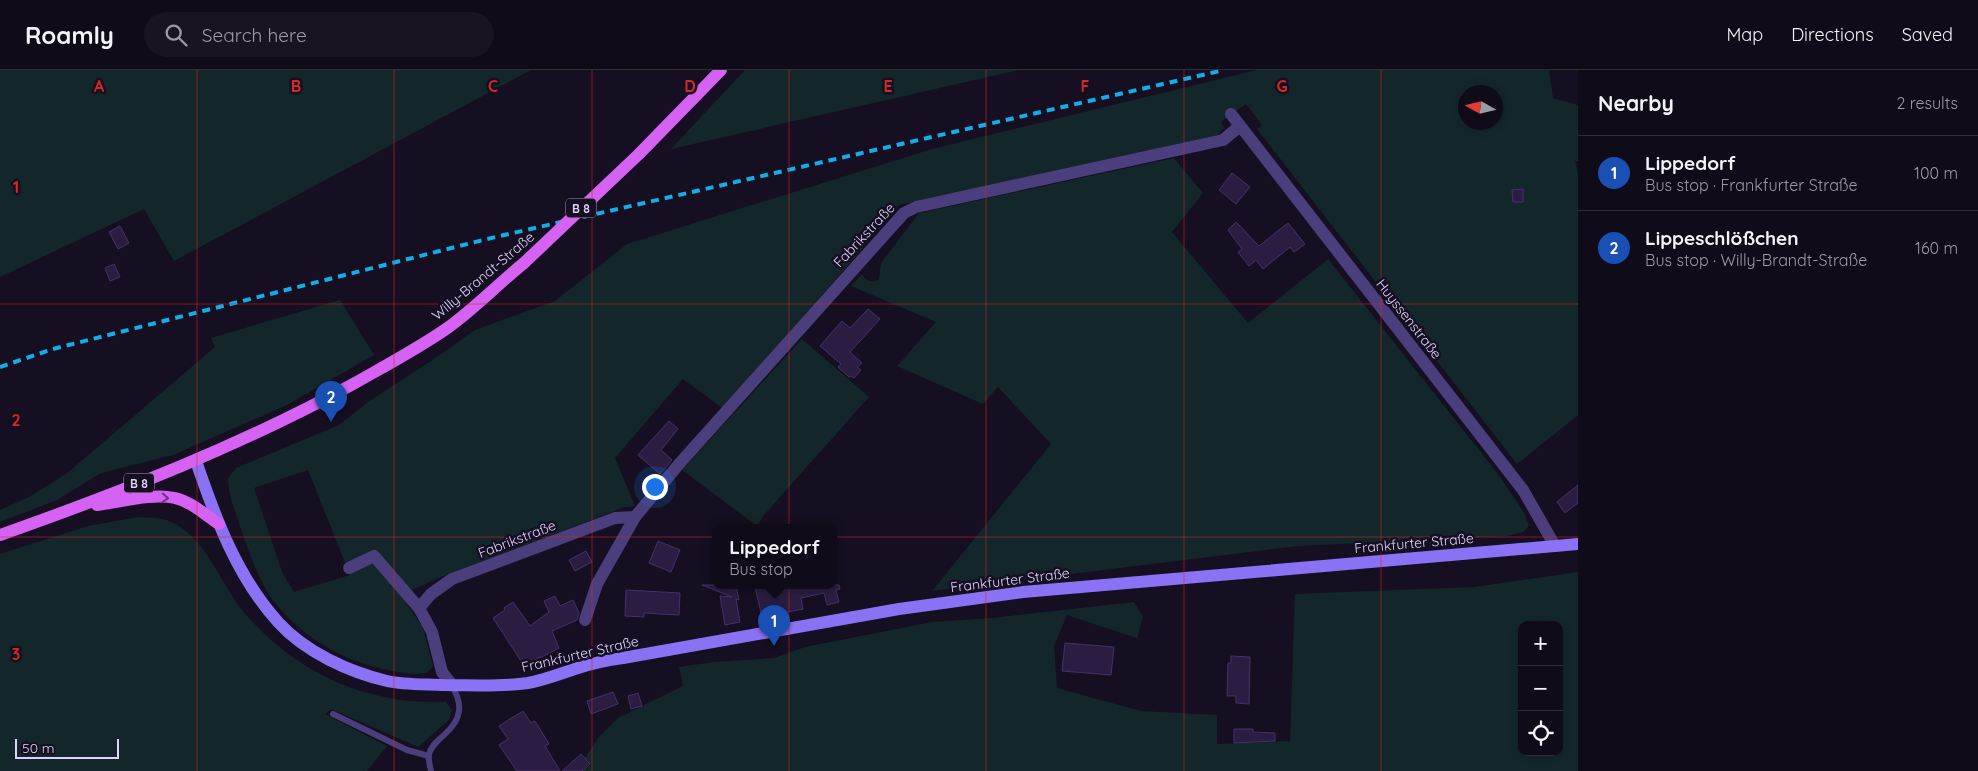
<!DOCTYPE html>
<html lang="en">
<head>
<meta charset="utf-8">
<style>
	body { margin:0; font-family:Quicksand,sans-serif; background:#191422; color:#f1f3f6 }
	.controls { position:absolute; right:15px; bottom:15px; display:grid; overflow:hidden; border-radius:10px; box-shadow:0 2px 8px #0003 }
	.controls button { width:45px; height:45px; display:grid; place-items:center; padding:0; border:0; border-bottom:1px solid #302b38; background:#100b19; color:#f1f3f6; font:25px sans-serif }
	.compass { position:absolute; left:1458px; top:15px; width:45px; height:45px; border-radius:50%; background:#100b19; box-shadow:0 2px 8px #0003; rotate:278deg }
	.scale { position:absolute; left:15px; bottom:12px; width:104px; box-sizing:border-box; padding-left:5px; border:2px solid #ded2fc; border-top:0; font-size:14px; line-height:18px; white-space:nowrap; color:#ded2fc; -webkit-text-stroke:4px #150f21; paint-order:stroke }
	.you { position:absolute; left:654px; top:416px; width:18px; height:18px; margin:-12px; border:4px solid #fff; border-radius:50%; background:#1a73e8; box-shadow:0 0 0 8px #1a73e833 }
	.badge { display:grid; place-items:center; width:32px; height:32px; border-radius:50%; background:#11aee9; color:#fff; font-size:16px; font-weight:700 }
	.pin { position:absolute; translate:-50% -41px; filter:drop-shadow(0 1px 2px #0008) }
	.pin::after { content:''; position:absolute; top:26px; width:18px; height:15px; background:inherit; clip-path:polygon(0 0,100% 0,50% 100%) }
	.popup { position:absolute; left:712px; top:454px; width:125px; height:65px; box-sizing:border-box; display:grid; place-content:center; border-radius:10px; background:#100b19; filter:drop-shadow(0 1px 4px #0005); font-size:16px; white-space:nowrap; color:#9c9ba2 }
	.popup b { font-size:19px; color:#f1f3f6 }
	.popup::after { content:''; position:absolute; left:50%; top:100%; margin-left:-10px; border:10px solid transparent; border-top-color:#100b19 }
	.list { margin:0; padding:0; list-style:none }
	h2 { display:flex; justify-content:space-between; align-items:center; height:65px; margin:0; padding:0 20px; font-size:21px }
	h2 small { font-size:16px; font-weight:400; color:#9c9ba2 }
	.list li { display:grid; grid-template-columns:32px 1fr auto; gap:15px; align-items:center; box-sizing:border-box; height:75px; padding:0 20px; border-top:1px solid #302b38 }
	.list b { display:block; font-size:19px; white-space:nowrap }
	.list p { margin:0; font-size:16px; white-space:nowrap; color:#9c9ba2 }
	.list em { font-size:16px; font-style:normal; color:#9c9ba2 }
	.icon { flex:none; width:28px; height:28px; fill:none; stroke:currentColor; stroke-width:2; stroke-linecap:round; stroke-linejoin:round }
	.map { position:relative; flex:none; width:1578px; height:701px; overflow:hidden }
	header { display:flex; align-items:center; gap:30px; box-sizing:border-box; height:70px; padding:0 25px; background:#100b19; border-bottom:1px solid #302b38 }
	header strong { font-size:24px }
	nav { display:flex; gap:28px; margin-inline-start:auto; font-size:18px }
	.search { width:350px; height:45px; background:#191422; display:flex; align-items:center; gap:12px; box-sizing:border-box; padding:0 18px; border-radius:28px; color:#9c9ba2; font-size:19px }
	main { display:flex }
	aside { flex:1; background:#100b19 }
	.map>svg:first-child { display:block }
</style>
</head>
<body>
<header>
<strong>Roamly</strong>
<div class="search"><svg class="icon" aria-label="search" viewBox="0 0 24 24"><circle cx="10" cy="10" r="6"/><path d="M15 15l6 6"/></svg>Search here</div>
<nav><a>Map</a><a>Directions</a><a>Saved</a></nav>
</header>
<main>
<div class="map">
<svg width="1578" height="701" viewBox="0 0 1578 701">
	<rect width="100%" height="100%" fill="#150f21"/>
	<g fill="#13272a" fill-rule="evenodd">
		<path d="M0 0H531L174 191 144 139 0 207Z"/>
		<path d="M745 0H1019L671 79Z"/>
		<path d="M1257 0H1549L1553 28 1578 35V91H1575L1578 103V345L1517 394 1257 59 1262 55 1246 34 1221 52 1224 58 1218 65 899 135 849 194 722 338 683 309 615 388 635 436 625 437 441 507 401 525 423 558 433 596 428 602C417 607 391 601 379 598 338 588 298 564 272 529 258 509 249 483 241 459 236 443 228 426 228 408L236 398 339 355 368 332 434 289 475 260 555 231 627 174 932 79ZM1466 22H1496V52H1466ZM308 400 350 505 294 522 282 502 254 418Z"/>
		<path d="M1174 88 1203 123 1172 162 1248 253 1328 189 1498 404 1525 444 1529 456 1523 462 1507 466 1298 476 932 521 1051 374 998 317 983 334 897 296 936 252 851 216 862 204C866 211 873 214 879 209L881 193 919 143Z"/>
		<path d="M340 230 374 285 287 335 173 385 101 403 57 430 0 452V440L29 427 66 404 215 277 211 268Z"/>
		<path d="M802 269 869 327 763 446 757 456 682 400Z"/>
		<path d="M139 447C148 448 160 447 169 451 207 466 221 517 247 546 300 605 368 635 446 632L452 640 449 650 418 677 331 639 325 644 387 676 367 701H0V484L88 456Z"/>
		<path d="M1578 502V701H583L591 695 585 688 598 668 618 648 683 616 679 597 714 592 774 588 805 577 932 552 991 548 1134 532 1143 547 1137 568 1067 545 1054 576 1057 618 1141 641 1217 645V674L1290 671 1295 524 1474 517ZM1522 555H1559V682H1522Z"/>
	</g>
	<g fill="#2a1d41" stroke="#46306b">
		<path d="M1232 103 1250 117 1236 134 1219 120Z"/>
		<path d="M1523 119V132H1513L1512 120Z"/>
		<path d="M1236 152 1259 176 1288 153 1305 174 1294 182 1290 177 1263 199 1256 190 1249 196 1238 182 1242 179 1228 160Z"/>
		<path d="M120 156 129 173 118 179 109 162Z"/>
		<path d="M114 194 120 207 110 211 105 198Z"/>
		<path d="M868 239 880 249 850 282 862 293 857 297 861 300 854 308 851 306 849 307 838 297 841 294 820 276 842 251 850 258Z"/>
		<path d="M669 351 678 359 661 380 672 390 660 404 638 385Z"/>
		<path d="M1578 415V433L1565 443 1557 432Z"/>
		<path d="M658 471 680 480 671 502 649 493Z"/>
		<path d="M586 481 592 492 575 501 569 490Z"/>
		<path d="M702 515H736L739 530 736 529 740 552 725 555 720 526 732 527Z"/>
		<path d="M765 515H779L780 519 800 515H839L840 519 836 520 839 532 827 535 824 523 801 528 803 539 762 547 755 517Z"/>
		<path d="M626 520 680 523 679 545 644 543V547L625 546Z"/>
		<path d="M555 526 560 536 573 530 579 543 577 550 552 561 559 578 540 588 539 587 525 597 493 548 505 540 504 538 513 532 530 556 549 542 544 531Z"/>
		<path d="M1065 573 1114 577 1111 605 1062 601Z"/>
		<path d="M1231 586 1250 587 1249 634 1236 633V626H1227L1228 593H1231Z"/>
		<path d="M613 622 618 634 591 644 587 631Z"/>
		<path d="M638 623 642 636 631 639 628 626Z"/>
		<path d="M523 641 531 653 535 651 549 674 545 676 560 701H517L499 675 508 669 499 656Z"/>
		<path d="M1234 659H1253V662L1275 663V671L1234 673Z"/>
		<path d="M581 684 590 694 582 701H562Z"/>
	</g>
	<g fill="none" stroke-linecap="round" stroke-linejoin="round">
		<g stroke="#4b3e7c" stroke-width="6">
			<path d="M333 644 407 680 429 686"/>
			<path d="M431 701C430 696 428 690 429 685 430 676 439 670 445 664 462 649 463 634 452 616"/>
		</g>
		<g stroke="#4b3e7c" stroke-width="12">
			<path d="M1231 44 1523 420 1555 476"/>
			<path d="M349 498 374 486 419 538 432 562 442 602 452 615"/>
			<path d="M419 538 431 524 452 509 615 448 635 447"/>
			<path d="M585 550 597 514 635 447 679 394 904 143 916 137 1223 70 1240 56"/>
		</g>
		<path stroke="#8b71f4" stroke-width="12" d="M196 391C215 447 237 507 278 552 305 582 349 602 387 611 405 615 425 614 444 615 471 615 501 617 528 613 545 610 562 603 578 598 593 593 608 590 623 588L899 539 1023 522 1578 474"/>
		<g stroke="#d662f3" stroke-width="12">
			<path d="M639 84 721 0"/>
			<path d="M97 435C122 432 151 423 175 428 192 432 205 445 219 454"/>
			<path d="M0 465C122 422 242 375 355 313 385 296 417 279 446 259 473 240 498 214 524 193"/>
		</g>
		<path stroke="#11aee9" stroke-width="4" stroke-dasharray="8 6" stroke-linecap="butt" d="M0 297 53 279 487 169 1224 0"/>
		<path stroke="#d662f3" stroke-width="12" d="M524 193 639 84"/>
	</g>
	<defs><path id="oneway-chevron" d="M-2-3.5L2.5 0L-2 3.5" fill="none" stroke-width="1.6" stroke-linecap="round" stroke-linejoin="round" transform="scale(1.25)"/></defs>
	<use stroke="#6c347f" href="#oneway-chevron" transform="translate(165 428) rotate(3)"/>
	<path fill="none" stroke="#d62828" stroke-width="1" stroke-opacity="0.55" d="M197 0V701M394 0V701M592 0V701M789 0V701M986 0V701M1184 0V701M1381 0V701M0 234H1578M0 467H1578"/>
	<g text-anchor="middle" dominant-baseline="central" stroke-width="5" stroke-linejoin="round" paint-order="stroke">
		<g fill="#150f21" stroke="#a298ba" stroke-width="1">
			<rect x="566" y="128.5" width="30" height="19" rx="4"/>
			<rect x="124" y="403.5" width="30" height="19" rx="4"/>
		</g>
		<g font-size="12" font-weight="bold" fill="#ded2fc">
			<text x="581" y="138">B 8</text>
			<text x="139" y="413">B 8</text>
		</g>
		<g font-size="14" fill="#ded2fc" stroke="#150f21">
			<text transform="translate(864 165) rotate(-47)">Fabrikstraße</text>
			<text transform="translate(483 206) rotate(-40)">Willy-Brandt-Straße</text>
			<text transform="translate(1409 249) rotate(52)">Huyssenstraße</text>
			<text transform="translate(517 469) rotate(-21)">Fabrikstraße</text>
			<text transform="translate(1414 473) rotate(-5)">Frankfurter Straße</text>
			<text transform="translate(1010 510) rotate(-7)">Frankfurter Straße</text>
			<text transform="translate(580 584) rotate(-13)">Frankfurter Straße</text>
		</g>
	</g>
	<g font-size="16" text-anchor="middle" font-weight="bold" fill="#d62828" stroke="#150f21" stroke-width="5" stroke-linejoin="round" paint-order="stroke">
		<text x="99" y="22">A</text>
		<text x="296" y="22">B</text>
		<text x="493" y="22">C</text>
		<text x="690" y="22">D</text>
		<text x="888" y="22">E</text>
		<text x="1085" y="22">F</text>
		<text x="1282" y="22">G</text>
		<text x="16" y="123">1</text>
		<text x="16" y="356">2</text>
		<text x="16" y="590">3</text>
	</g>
</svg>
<div class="controls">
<button>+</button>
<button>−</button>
<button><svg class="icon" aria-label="locate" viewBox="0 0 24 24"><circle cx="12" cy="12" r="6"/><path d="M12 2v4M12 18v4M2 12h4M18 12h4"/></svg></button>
</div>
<svg class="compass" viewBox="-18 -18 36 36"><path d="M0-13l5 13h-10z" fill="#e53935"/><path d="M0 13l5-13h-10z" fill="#9c9ba2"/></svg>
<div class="scale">50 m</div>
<div class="you"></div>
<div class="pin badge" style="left:774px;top:576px;background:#1a4fb4">1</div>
<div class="popup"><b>Lippedorf</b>Bus stop</div>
<div class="pin badge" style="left:331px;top:352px;background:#1a4fb4">2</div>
</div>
<aside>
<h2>Nearby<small>2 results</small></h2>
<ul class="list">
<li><span class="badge" style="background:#1a4fb4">1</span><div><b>Lippedorf</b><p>Bus stop · Frankfurter Straße</p></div><em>100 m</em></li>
<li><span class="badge" style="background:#1a4fb4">2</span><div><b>Lippeschlößchen</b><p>Bus stop · Willy-Brandt-Straße</p></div><em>160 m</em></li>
</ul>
</aside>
</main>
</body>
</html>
